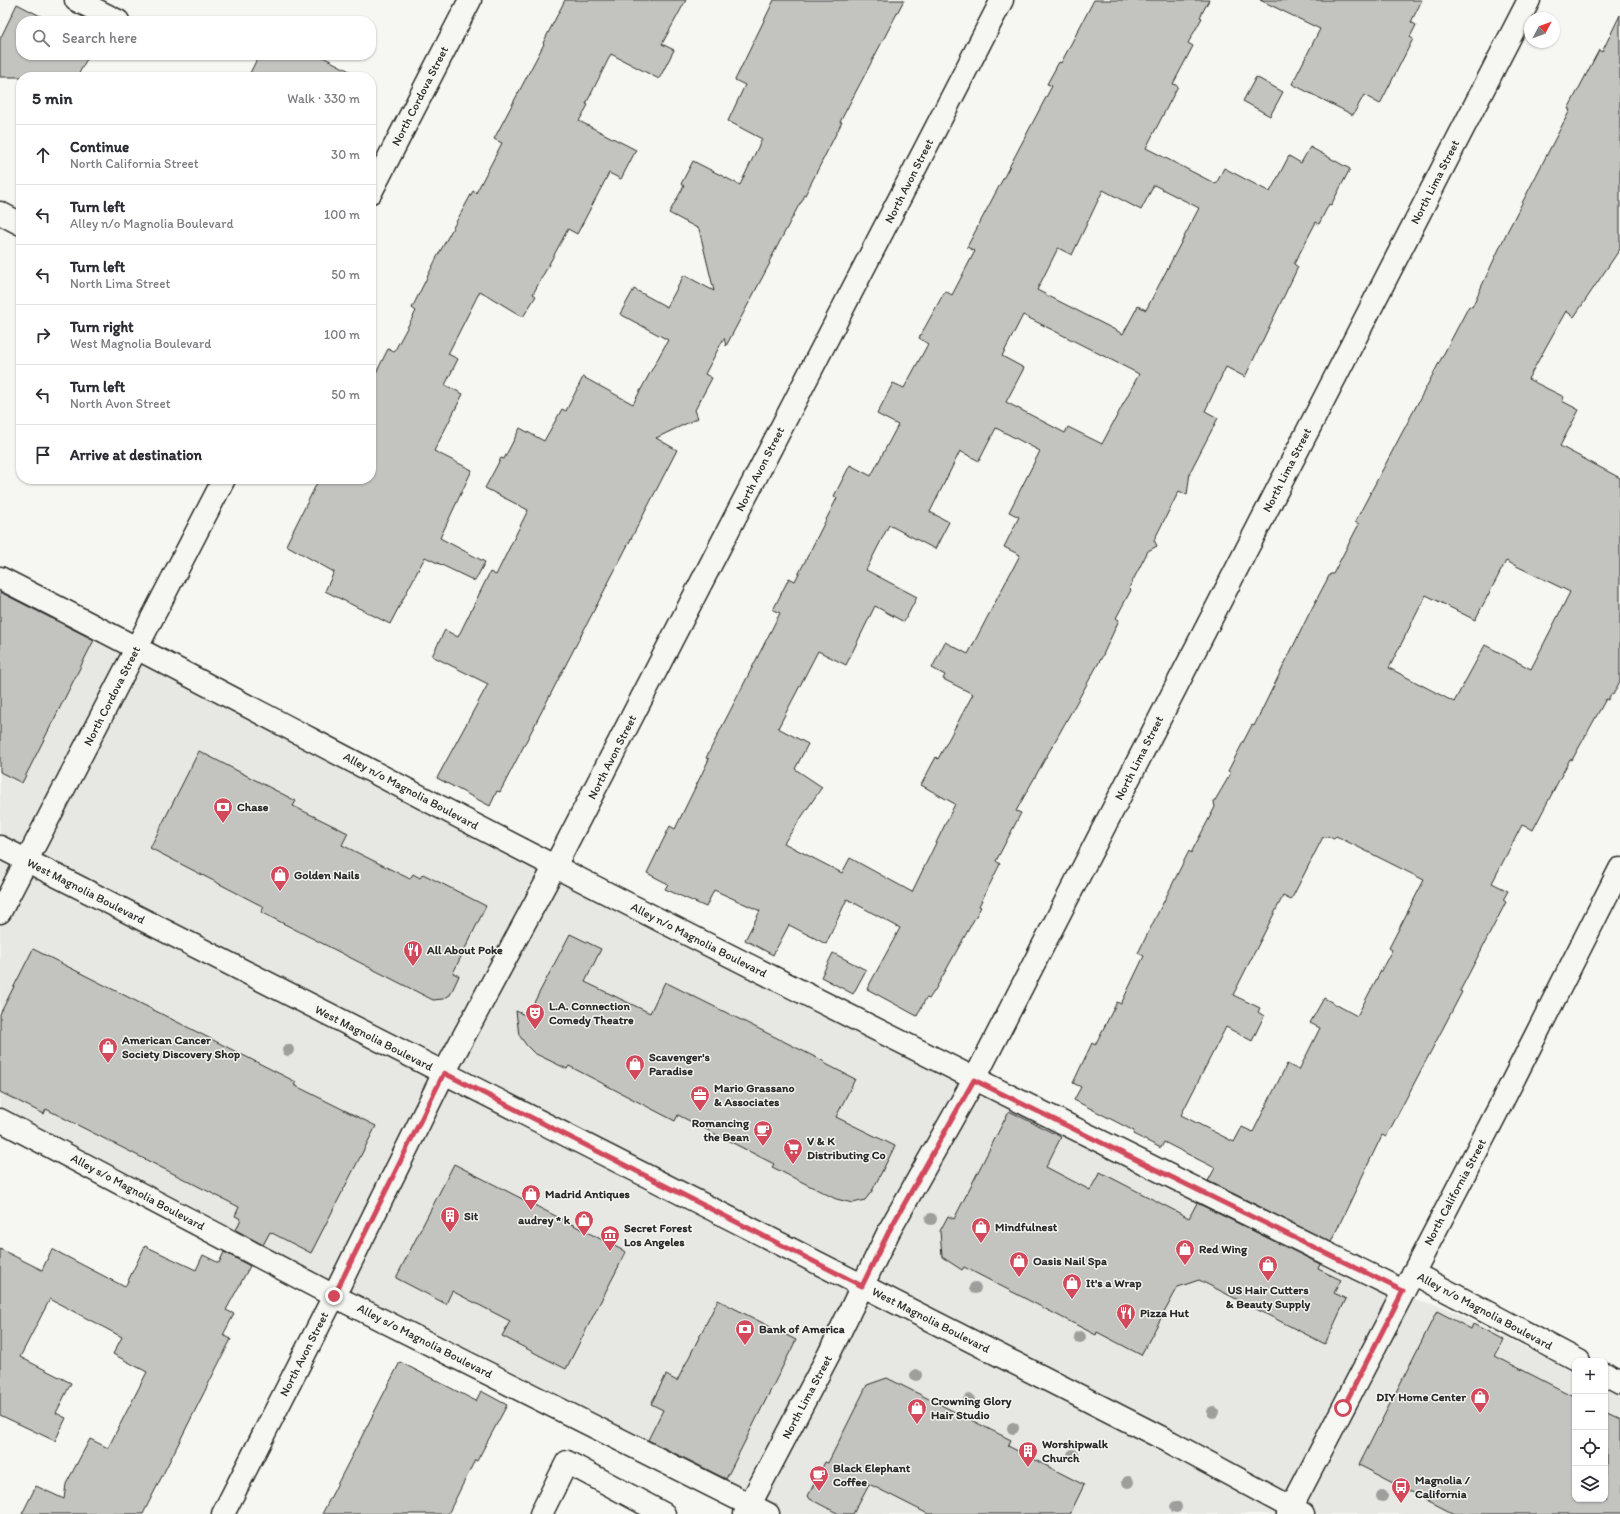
<!DOCTYPE html>
<html lang="en">
<head>
<meta charset="utf-8">
<style>
	body { margin:0; font-family:Itim,sans-serif; background:#f7f7f7; color:#2b2b33 }
	.controls { position:absolute; right:12px; bottom:12px; display:grid; overflow:hidden; border-radius:8px; box-shadow:0 1px 3px #0004 }
	.controls button { width:36px; height:36px; display:grid; place-items:center; padding:0; border:0; border-bottom:1px solid #e1e1e2; background:#fff; color:#2b2b33; font:20px sans-serif }
	.compass { position:absolute; left:1524px; top:12px; width:36px; height:36px; border-radius:50%; background:#fff; box-shadow:0 1px 3px #0004; rotate:49deg }
	.stop { position:absolute; width:12px; height:12px; margin:-9px; border:3px solid #d1495b; border-radius:50%; background:#fff }
	.stop.end { background:#d1495b; border-color:#fff; box-shadow:0 1px 4px #0008 }
	.list { margin:0; padding:0; list-style:none }
	h2 { display:flex; justify-content:space-between; align-items:center; height:52px; margin:0; padding:0 16px; font-size:17px }
	h2 small { font-size:13px; font-weight:400; color:#7c7c81 }
	.list li { display:grid; grid-template-columns:26px 1fr auto; gap:12px; align-items:center; box-sizing:border-box; height:60px; padding:0 16px; border-top:1px solid #e1e1e2 }
	.list b { display:block; font-size:15px; white-space:nowrap }
	.list p { margin:0; font-size:13px; white-space:nowrap; color:#7c7c81 }
	.list em { font-size:13px; font-style:normal; color:#7c7c81 }
	.icon { flex:none; width:22px; height:22px; fill:none; stroke:currentColor; stroke-width:2; stroke-linecap:round; stroke-linejoin:round }
	.map { position:relative; flex:none; width:1620px; height:1514px; overflow:hidden }
	.search { position:absolute; background:#fff; box-shadow:0 1px 3px #0004; left:16px; top:16px; width:360px; height:44px; display:flex; align-items:center; gap:10px; box-sizing:border-box; padding:0 14px; border-radius:16px; color:#7c7c81; font-size:15px }
	.panel { position:absolute; background:#fff; box-shadow:0 1px 3px #0004; left:16px; top:72px; width:360px; height:412px; border-radius:16px }
	.map>svg:first-child { display:block }
</style>
</head>
<body>
<div class="map">
<svg width="1620" height="1514" viewBox="0 0 1620 1514">
	<rect width="100%" height="100%" fill="#f6f6f2"/>
	<filter id="ink" filterUnits="userSpaceOnUse"><feTurbulence type="fractalNoise" baseFrequency=".025" numOctaves="2"/><feDisplacementMap in="SourceGraphic" scale="8" xChannelSelector="R" yChannelSelector="G"/><feConvolveMatrix kernelMatrix="1 2 1 2 8 2 1 2 1" color-interpolation-filters="sRGB"/></filter>
	<g filter="url(#ink)">
		<path fill="#e7e7e3" d="M0 583 1369 1289 1442 1306 1575 1373V1499H1605V1389L1620 1396V1514H768L0 1120Z"/>
		<g fill="#c3c3c0" stroke="#2b2b2b" fill-rule="evenodd">
			<path d="M565 0H686L662 44 674 50 659 79 611 54 586 104 588 105 579 121 636 150 621 179 609 173 577 234 568 229 533 294 536 296 523 317 480 291 448 354 458 359 445 385 463 394 434 451 472 470 440 538 485 562 475 581 425 557 390 624 325 591 334 572 286 545 319 479H371V383L388 349 394 352 416 311 412 308 437 257 473 191 476 193 502 143 494 139 544 44 543 43Z"/>
			<path d="M774 0H904L840 122H842L801 203H800L769 262 770 263 726 346 724 338 705 374 712 378 695 410 698 418 656 438 677 450 500 792 497 791 490 806 437 778 488 684 432 656 445 630 458 637 490 572 496 575 528 510 485 488 501 458 504 459 520 428 544 441 562 409 566 411 583 377 633 404 668 340 620 314 634 289 667 307 684 275 714 291 699 229 669 213 684 186 681 184 693 161 740 185 762 139 728 121 745 85 735 80Z"/>
			<path d="M1094 0H1209L1200 17 1202 18 1188 43 1193 46 1173 84 1178 86 1146 148 1216 184 1224 168 1270 192 1289 156 1301 163 1310 147 1350 169 1331 205 1329 204 1319 224 1316 222 1294 264 1298 267 1245 377 1226 367 1205 411 1218 418 1190 472 1187 495 1179 491 1154 540 1157 546 1148 551 1129 588 1131 590 1116 618 1119 620 1102 657 1016 811 1021 813 996 861 1000 864 979 906 981 907 935 990 929 999 926 998 917 1016 867 989 900 928 847 899 826 944 789 925 773 955 745 940 760 911 714 890 706 907 665 889 668 884 647 873 670 826 675 829 709 759 706 758 780 613 773 610 789 578 795 581 837 498 834 496 850 465 871 476 898 425 877 414 893 383 904 388 928 344 919 338 945 291 952 295 975 251 967 247 1052 86 1047 84 1059 62 1061 63ZM1154 185 1199 208 1146 310 1138 306 1123 334 1037 290 1058 248 1072 255 1103 190 1141 210ZM1023 315 1139 374 1102 444 1068 427 1065 433 1006 402 1024 368 1002 356ZM996 428 1040 451 1009 512 1019 517 1004 547 1020 555 968 654 945 642 932 668 945 675 943 679 973 694 938 759 936 757 921 785 955 804 912 892 850 858 842 873 784 843 822 787 795 769 808 744 778 728 818 651 846 665 875 606 904 622 917 597 866 570 889 525 935 549 949 522 930 512 960 451 979 461Z"/>
			<path d="M1260 0H1422L1411 22 1416 25 1410 37 1413 39 1380 104 1364 95 1353 115 1292 84 1320 29Z"/>
			<path d="M17 4 50 21H21V55H89L77 77H0V39Z"/>
			<path d="M1620 15V249L1574 317 1566 311 1528 379 1564 397 1562 401 1579 410 1560 446 1620 478V681L1613 695 1611 694 1608 700 1606 699 1572 760 1570 759 1533 830 1522 825 1492 883 1508 891 1503 900 1506 902 1460 991 1462 992 1386 1137 1382 1135 1331 1242 1208 1181 1215 1168 1164 1142 1161 1148 1133 1134 1134 1131 1074 1100 1081 1087 1073 1083 1092 1043 1095 1045 1117 1002 1121 1004 1144 956 1138 953 1189 851 1191 853 1215 807 1214 802 1231 773 1228 771 1252 725 1254 726 1309 614 1330 574H1333L1359 524 1355 522 1469 306 1472 307 1506 234 1570 110 1568 109 1599 50 1602 52ZM1506 561 1570 592 1531 669 1485 645 1454 702 1389 668 1426 595 1475 620ZM1327 836 1334 839 1336 836 1424 880 1389 948 1392 950 1357 1016 1324 998 1310 1023 1320 1028 1299 1070 1287 1064 1253 1132 1242 1127 1234 1142 1181 1115 1226 1027 1252 1041 1264 1016 1258 1012 1260 1008 1233 995 1283 896 1291 900 1323 837 1325 838Z"/>
			<path d="M259 55H319L361 77H248Z"/>
			<path d="M1256 77 1283 92 1270 116 1243 101Z"/>
			<path d="M0 592 94 640 22 783 0 772Z"/>
			<path d="M199 751 296 801 293 806 348 833 342 845 410 879 413 874 420 878 423 874 486 906 453 973 459 976 450 995 443 999 433 1000 261 912 264 907 150 848Z"/>
			<path d="M570 934 601 949 585 982 650 1013 665 982 825 1062 824 1063 855 1079 836 1117 895 1146 872 1191 865 1200 853 1203 836 1199 772 1167 774 1164 678 1115 675 1121 569 1066 567 1069 534 1053 527 1046 519 1035 516 1011 527 1016Z"/>
			<path d="M33 949 296 1082 294 1085 376 1126 311 1253 270 1232 263 1245 236 1230 241 1219 235 1216 239 1207 46 1109 44 1114 0 1092V1014Z"/>
			<path d="M833 953 866 970 853 994 821 977Z"/>
			<path d="M1009 1111 1061 1137 1046 1167 1090 1190 1100 1172 1189 1218 1197 1203 1320 1264 1318 1269 1341 1280 1334 1293 1346 1299 1325 1344 1199 1280 1178 1287 1141 1355 1097 1332 1096 1335 964 1267 962 1270 942 1257 940 1231 948 1216 954 1219Z"/>
			<path d="M454 1164 626 1252 566 1369 502 1336 510 1321 452 1291 446 1304 396 1278Z"/>
			<path d="M145 1246 196 1270 203 1255 219 1263 224 1252 250 1266 226 1310 234 1314 223 1335 231 1339 143 1514H22L36 1486 64 1499 66 1484 90 1439 108 1448 147 1372 113 1354 122 1337 50 1299 20 1357 71 1383 56 1413 66 1418 55 1441 0 1415V1249L42 1270 52 1249 125 1287Z"/>
			<path d="M718 1300 796 1340 726 1479 648 1440 663 1410 651 1404 666 1375 677 1381Z"/>
			<path d="M1437 1311 1471 1329 1473 1324 1504 1340 1495 1356 1575 1397V1499H1605V1413L1620 1420V1514H1454L1359 1465Z"/>
			<path d="M400 1362 476 1401 481 1391 507 1405 477 1461 475 1460 448 1514H322Z"/>
			<path d="M887 1378 1011 1440 1008 1446 1084 1485 1070 1514H928L869 1484 853 1514H839L810 1499 808 1496 825 1462 828 1463 867 1385Z"/>
		</g>
		<g fill="none" stroke-linecap="round" stroke-linejoin="round">
			<g stroke="#2b2b2b" stroke-width="25">
				<g id="minor">
					<path d="M76 0 118 21"/>
					<path d="M371 192 470 0"/>
					<path d="M0 213 21 224"/>
					<path d="M0 578C186 672 369 771 554 866 836 1011 1119 1151 1403 1291"/>
					<path d="M0 912 224 479"/>
					<path d="M0 1120 334 1296 768 1514"/>
					<path d="M1413 1273 1579 1361"/>
					<path d="M1605 1375 1620 1383"/>
					<path d="M223 1514 334 1296 444 1073 555 866 1002 0"/>
					<path d="M541 1514 567 1462 664 1514"/>
					<path d="M745 1514 829 1354 889 1231 974 1080 1529 0"/>
					<path d="M1288 1514 1499 1108 1620 869"/>
				</g>
			</g>
			<g stroke="#2b2b2b" stroke-width="25">
				<path id="major" d="M0 847 1170 1442 1303 1514"/>
			</g>
			<use href="#minor" stroke="#f6f6f2" stroke-width="22"/>
			<use href="#major" stroke="#f6f6f2" stroke-width="22"/>
		</g>
		<g fill="#9e9e9c">
			<circle cx="288" cy="1050" r="6"/>
			<circle cx="931" cy="1219" r="6"/>
			<circle cx="975" cy="1288" r="6"/>
			<circle cx="1080" cy="1337" r="6"/>
			<circle cx="916" cy="1375" r="6"/>
			<circle cx="969" cy="1400" r="6"/>
			<circle cx="1213" cy="1412" r="6"/>
			<circle cx="1013" cy="1428" r="6"/>
			<circle cx="1073" cy="1455" r="6"/>
			<circle cx="1128" cy="1482" r="6"/>
			<circle cx="1382" cy="1496" r="6"/>
			<circle cx="1176" cy="1507" r="6"/>
		</g>
	</g>
	<g fill="none" stroke-linecap="round" stroke-linejoin="round" filter="url(#ink)">
		<path stroke="#d1495b" stroke-width="5" d="M334 1296 444 1073 862 1286 889 1231 974 1080 1403 1291 1343 1408"/>
	</g>
	<defs>
		<g id="bank-pin" transform="scale(1)"><path d="M0 17L-7.5 6A9.5 9.5 0 1 1 7.5 6Z" fill="#d1495b" stroke="#f6f6f2"/><path d="M-6-4H6V4H-6ZM0-2.3a2.3 2.3 0 1 0 0 4.6a2.3 2.3 0 1 0 0-4.6Z" fill="#fff"/></g>
		<g id="shop-pin" transform="scale(1)"><path d="M0 17L-7.5 6A9.5 9.5 0 1 1 7.5 6Z" fill="#d1495b" stroke="#f6f6f2"/><path d="M-5-2.5h2.3a2.7 3.5 0 0 1 5.4 0H5L5.5 6h-11ZM-1.5-2.5h3a1.5 2.3 0 0 0-3 0Z" fill="#fff"/></g>
		<g id="restaurant-pin" transform="scale(1)"><path d="M0 17L-7.5 6A9.5 9.5 0 1 1 7.5 6Z" fill="#d1495b" stroke="#f6f6f2"/><path d="M-5-6h1v4h1v-4h1v4h1v-4h1v5L-1.5 .5V6h-2V.5L-5-1ZM5-6V6H3V1.5H1.5Q1.5-4 5-6Z" fill="#fff"/></g>
		<g id="theatre-pin" transform="scale(1)"><path d="M0 17L-7.5 6A9.5 9.5 0 1 1 7.5 6Z" fill="#d1495b" stroke="#f6f6f2"/><path d="M-5-5.5Q0-4 5-5.5V0Q5 5 0 6Q-5 5-5 0ZM-3.3-2.5H-1v1.5H-3.3ZM1-2.5H3.3v1.5H1ZM-2.8 1Q0 5.5 2.8 1Z" fill="#fff"/></g>
		<g id="office-pin" transform="scale(1)"><path d="M0 17L-7.5 6A9.5 9.5 0 1 1 7.5 6Z" fill="#d1495b" stroke="#f6f6f2"/><path d="M-6-3h4V-5.5h4V-3h4V5H-6ZM-1-4.5V-3h2v-1.5ZM-6 0V1H6V0Z" fill="#fff"/></g>
		<g id="cafe-pin" transform="scale(1)"><path d="M0 17L-7.5 6A9.5 9.5 0 1 1 7.5 6Z" fill="#d1495b" stroke="#f6f6f2"/><path d="M-5.5-4.5H6V0H3Q3 3.5 0 3.5H-2.5Q-5.5 3.5-5.5 0ZM3-3.2v2h1.7v-2ZM-6 4.5H4V6H-6Z" fill="#fff"/></g>
		<g id="supermarket-pin" transform="scale(1)"><path d="M0 17L-7.5 6A9.5 9.5 0 1 1 7.5 6Z" fill="#d1495b" stroke="#f6f6f2"/><path d="M-6-5.5h2.5l.6 2H6L4.5 2H-2.5L-4.4-4H-6ZM-1.5 3.2a1.3 1.3 0 1 0 .1 0ZM3 3.2a1.3 1.3 0 1 0 .1 0Z" fill="#fff"/></g>
		<g id="building-pin" transform="scale(1)"><path d="M0 17L-7.5 6A9.5 9.5 0 1 1 7.5 6Z" fill="#d1495b" stroke="#f6f6f2"/><path d="M-4-6H4V6H1V3H-1V6H-4ZM-2.5-4.3h1.7v1.8h-1.7ZM.8-4.3h1.7v1.8H.8ZM-2.5-1h1.7V.8h-1.7ZM.8-1h1.7V.8H.8Z" fill="#fff"/></g>
		<g id="museum-pin" transform="scale(1)"><path d="M0 17L-7.5 6A9.5 9.5 0 1 1 7.5 6Z" fill="#d1495b" stroke="#f6f6f2"/><path d="M0-6L6-3V-2H-6V-3ZM-5-1h2V3h-2ZM-1-1h2V3h-2ZM3-1h2V3H3ZM-6 4H6V6H-6Z" fill="#fff"/></g>
		<g id="bus-pin" transform="scale(1)"><path d="M0 17L-7.5 6A9.5 9.5 0 1 1 7.5 6Z" fill="#d1495b" stroke="#f6f6f2"/><path d="M-5-6H5V4H4V6H2V4H-2V6H-4V4H-5ZM-3.5-4V0h7V-4ZM-3.5 1.2v1.5H-2V1.2ZM2 1.2v1.5H3.5V1.2Z" fill="#fff"/></g>
	</defs>
	<g fill-rule="evenodd">
		<use href="#bank-pin" x="223" y="807"/>
		<use href="#shop-pin" x="280" y="875"/>
		<use href="#restaurant-pin" x="413" y="950"/>
		<use href="#theatre-pin" x="535" y="1013"/>
		<use href="#shop-pin" x="108" y="1047"/>
		<use href="#shop-pin" x="635" y="1064"/>
		<use href="#office-pin" x="700" y="1095"/>
		<use href="#cafe-pin" x="763" y="1130"/>
		<use href="#supermarket-pin" x="793" y="1148"/>
		<use href="#shop-pin" x="531" y="1194"/>
		<use href="#building-pin" x="450" y="1216"/>
		<use href="#shop-pin" x="584" y="1220"/>
		<use href="#shop-pin" x="981" y="1227"/>
		<use href="#museum-pin" x="610" y="1235"/>
		<use href="#shop-pin" x="1185" y="1249"/>
		<use href="#shop-pin" x="1019" y="1261"/>
		<use href="#shop-pin" x="1268" y="1265"/>
		<use href="#shop-pin" x="1072" y="1283"/>
		<use href="#restaurant-pin" x="1126" y="1313"/>
		<use href="#bank-pin" x="745" y="1329"/>
		<use href="#shop-pin" x="1480" y="1397"/>
		<use href="#shop-pin" x="917" y="1408"/>
		<use href="#building-pin" x="1028" y="1451"/>
		<use href="#cafe-pin" x="819" y="1475"/>
		<use href="#bus-pin" x="1401" y="1487"/>
	</g>
	<g text-anchor="middle" dominant-baseline="central" stroke-width="3" stroke-linejoin="round" paint-order="stroke">
		<g font-size="12" fill="#2b2b2b" stroke="#f6f6f2">
			<text transform="translate(420 96) rotate(-63)">North Cordova Street</text>
			<text transform="translate(909 181) rotate(-63)">North Avon Street</text>
			<text transform="translate(1435 182) rotate(-63)">North Lima Street</text>
			<text transform="translate(760 469) rotate(-63)">North Avon Street</text>
			<text transform="translate(1287 470) rotate(-63)">North Lima Street</text>
			<text transform="translate(112 696) rotate(-63)">North Cordova Street</text>
			<text transform="translate(612 757) rotate(-63)">North Avon Street</text>
			<text transform="translate(1139 758) rotate(-63)">North Lima Street</text>
			<text transform="translate(411 791) rotate(28)">Alley n/o Magnolia Boulevard</text>
			<text transform="translate(86 891) rotate(27)">West Magnolia Boulevard</text>
			<text transform="translate(699 940) rotate(27)">Alley n/o Magnolia Boulevard</text>
			<text transform="translate(374 1038) rotate(27)">West Magnolia Boulevard</text>
			<text transform="translate(138 1192) rotate(28)">Alley s/o Magnolia Boulevard</text>
			<text transform="translate(1455 1192) rotate(-62)">North California Street</text>
			<text transform="translate(1485 1311) rotate(28)">Alley n/o Magnolia Boulevard</text>
			<text transform="translate(931 1320) rotate(27)">West Magnolia Boulevard</text>
			<text transform="translate(425 1341) rotate(27)">Alley s/o Magnolia Boulevard</text>
			<text transform="translate(304 1354) rotate(-63)">North Avon Street</text>
			<text transform="translate(807 1397) rotate(-62)">North Lima Street</text>
		</g>
		<g font-size="12" font-weight="bold" fill="#2b2b2b" stroke="#f6f6f2" text-anchor="start">
			<text x="237" y="807">Chase</text>
			<text x="294" y="875">Golden Nails</text>
			<text x="427" y="950">All About Poke</text>
			<text x="549" y="1006">L.A. Connection<tspan x="549" dy="14">Comedy Theatre</tspan></text>
			<text x="122" y="1040">American Cancer<tspan x="122" dy="14">Society Discovery Shop</tspan></text>
			<text x="649" y="1057">Scavenger's<tspan x="649" dy="14">Paradise</tspan></text>
			<text x="714" y="1088">Mario Grassano<tspan x="714" dy="14">&amp; Associates</tspan></text>
			<text x="749" y="1123" text-anchor="end">Romancing<tspan x="749" dy="14">the Bean</tspan></text>
			<text x="807" y="1141">V &amp; K<tspan x="807" dy="14">Distributing Co</tspan></text>
			<text x="545" y="1194">Madrid Antiques</text>
			<text x="464" y="1216">Sit</text>
			<text x="570" y="1220" text-anchor="end">audrey * k</text>
			<text x="995" y="1227">Mindfulnest</text>
			<text x="624" y="1228">Secret Forest<tspan x="624" dy="14">Los Angeles</tspan></text>
			<text x="1199" y="1249">Red Wing</text>
			<text x="1033" y="1261">Oasis Nail Spa</text>
			<text x="1086" y="1283">It's a Wrap</text>
			<text x="1268" y="1290" text-anchor="middle">US Hair Cutters<tspan x="1268" dy="14">&amp; Beauty Supply</tspan></text>
			<text x="1140" y="1313">Pizza Hut</text>
			<text x="759" y="1329">Bank of America</text>
			<text x="1466" y="1397" text-anchor="end">DIY Home Center</text>
			<text x="931" y="1401">Crowning Glory<tspan x="931" dy="14">Hair Studio</tspan></text>
			<text x="1042" y="1444">Worshipwalk<tspan x="1042" dy="14">Church</tspan></text>
			<text x="833" y="1468">Black Elephant<tspan x="833" dy="14">Coffee</tspan></text>
			<text x="1415" y="1480">Magnolia /<tspan x="1415" dy="14">California</tspan></text>
		</g>
	</g>
</svg>
<div class="controls">
<button>+</button>
<button>−</button>
<button><svg class="icon" aria-label="locate" viewBox="0 0 24 24"><circle cx="12" cy="12" r="6"/><path d="M12 2v4M12 18v4M2 12h4M18 12h4"/></svg></button>
<button><svg class="icon" aria-label="layers" viewBox="0 0 24 24"><path d="M12 4l9 5-9 5-9-5zM3 14l9 5 9-5"/></svg></button>
</div>
<svg class="compass" viewBox="-18 -18 36 36"><path d="M0-13l5 13h-10z" fill="#e53935"/><path d="M0 13l5-13h-10z" fill="#7c7c81"/></svg>
<div class="stop" style="left:1343px;top:1408px"></div>
<div class="stop end" style="left:334px;top:1296px"></div>
<div class="search"><svg class="icon" aria-label="search" viewBox="0 0 24 24"><circle cx="10" cy="10" r="6"/><path d="M15 15l6 6"/></svg>Search here</div>
<section class="panel">
<h2>5 min<small>Walk · 330 m</small></h2>
<ul class="list">
<li><svg class="icon" aria-label="ahead" viewBox="0 0 24 24"><path d="M12 20V5M6 11l6-6 6 6"/></svg><div><b>Continue</b><p>North California Street</p></div><em>30 m</em></li>
<li><svg class="icon" aria-label="left" viewBox="0 0 24 24"><path d="M17 20v-9H6M10 6l-5 5 5 5"/></svg><div><b>Turn left</b><p>Alley n/o Magnolia Boulevard</p></div><em>100 m</em></li>
<li><svg class="icon" aria-label="left" viewBox="0 0 24 24"><path d="M17 20v-9H6M10 6l-5 5 5 5"/></svg><div><b>Turn left</b><p>North Lima Street</p></div><em>50 m</em></li>
<li><svg class="icon" aria-label="right" viewBox="0 0 24 24"><path d="M7 20v-9h11M14 6l5 5-5 5"/></svg><div><b>Turn right</b><p>West Magnolia Boulevard</p></div><em>100 m</em></li>
<li><svg class="icon" aria-label="left" viewBox="0 0 24 24"><path d="M17 20v-9H6M10 6l-5 5 5 5"/></svg><div><b>Turn left</b><p>North Avon Street</p></div><em>50 m</em></li>
<li><svg class="icon" aria-label="arrive" viewBox="0 0 24 24"><path d="M6 21V4h12l-3 4 3 4H6"/></svg><div><b>Arrive at destination</b></div></li>
</ul>
</section>
</div>
</body>
</html>
